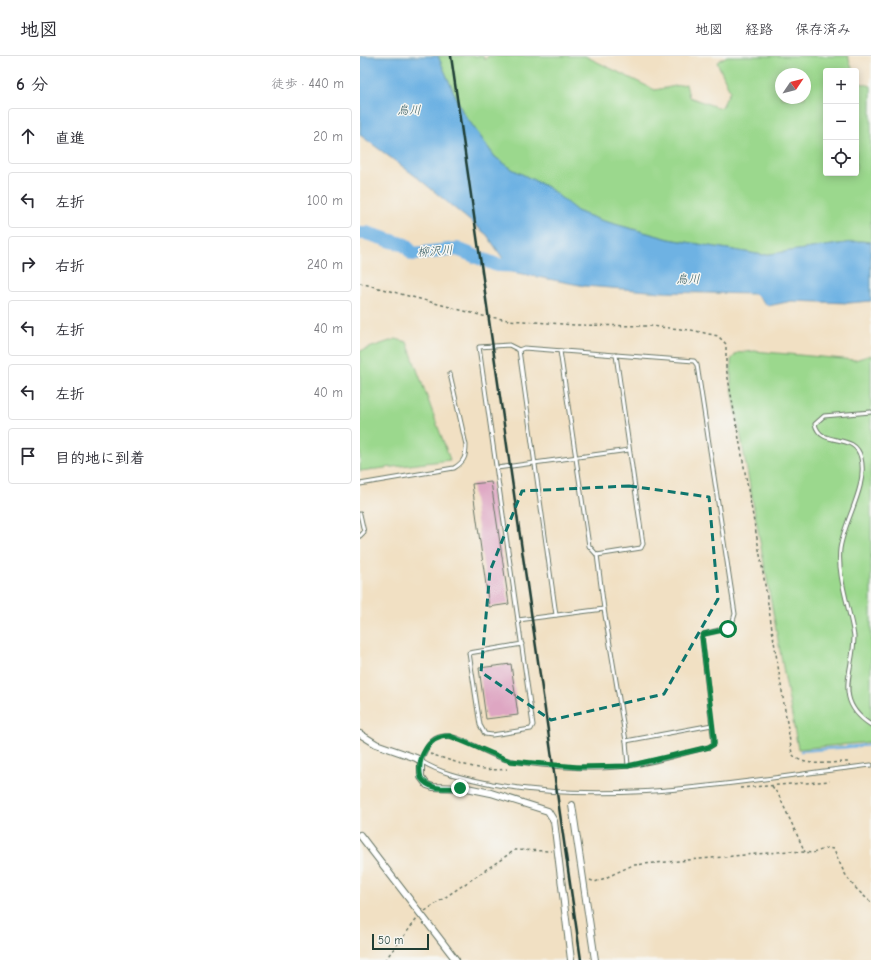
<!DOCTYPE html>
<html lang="ja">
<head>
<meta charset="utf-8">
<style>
	body { margin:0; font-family:"Comic Neue","Klee One",sans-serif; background:#f7f7f7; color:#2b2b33 }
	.controls { position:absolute; right:12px; top:12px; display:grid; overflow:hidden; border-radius:4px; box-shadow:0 2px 10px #0003 }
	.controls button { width:36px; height:36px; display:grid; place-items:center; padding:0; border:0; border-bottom:1px solid #e1e1e2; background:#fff; color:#2b2b33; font:20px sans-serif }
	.compass { position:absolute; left:415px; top:12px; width:36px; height:36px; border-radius:50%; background:#fff; box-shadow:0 2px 10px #0003; rotate:55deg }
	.scale { position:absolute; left:12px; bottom:10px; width:57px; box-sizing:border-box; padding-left:4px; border:2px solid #1f3d34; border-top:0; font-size:11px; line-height:14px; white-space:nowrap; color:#1f3d34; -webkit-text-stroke:3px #f6f6f2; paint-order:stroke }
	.stop { position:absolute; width:12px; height:12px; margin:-9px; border:3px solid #0b8043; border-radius:50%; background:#fff }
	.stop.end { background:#0b8043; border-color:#fff; box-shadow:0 1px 4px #0008 }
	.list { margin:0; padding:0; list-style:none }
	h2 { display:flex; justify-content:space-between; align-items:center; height:52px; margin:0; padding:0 16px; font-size:17px }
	h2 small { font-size:13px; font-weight:400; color:#7c7c81 }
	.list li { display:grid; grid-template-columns:26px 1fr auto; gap:12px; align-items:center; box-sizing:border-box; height:56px; margin:0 8px 8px; padding:0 8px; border:1px solid #e1e1e2; border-radius:4px }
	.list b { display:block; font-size:15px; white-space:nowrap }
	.list em { font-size:13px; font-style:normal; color:#7c7c81 }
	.icon { flex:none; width:22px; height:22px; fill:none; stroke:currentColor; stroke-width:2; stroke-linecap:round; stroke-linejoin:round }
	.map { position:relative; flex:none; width:511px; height:904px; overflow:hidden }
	header { display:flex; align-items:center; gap:24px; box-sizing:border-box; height:56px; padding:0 20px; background:#fff; border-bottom:1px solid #e1e1e2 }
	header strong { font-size:19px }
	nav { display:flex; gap:22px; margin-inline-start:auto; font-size:14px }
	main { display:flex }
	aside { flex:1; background:#fff }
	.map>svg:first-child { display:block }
</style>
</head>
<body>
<header>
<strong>地図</strong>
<nav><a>地図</a><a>経路</a><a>保存済み</a></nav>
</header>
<main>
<aside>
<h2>6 分<small>徒歩 · 440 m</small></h2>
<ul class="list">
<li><svg class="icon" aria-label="ahead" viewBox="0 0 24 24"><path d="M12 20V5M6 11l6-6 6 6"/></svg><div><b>直進</b></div><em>20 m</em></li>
<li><svg class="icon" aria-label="left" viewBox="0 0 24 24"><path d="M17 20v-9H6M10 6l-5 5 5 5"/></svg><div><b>左折</b></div><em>100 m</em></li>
<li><svg class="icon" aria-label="right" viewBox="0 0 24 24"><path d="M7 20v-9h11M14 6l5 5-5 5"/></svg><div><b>右折</b></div><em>240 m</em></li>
<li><svg class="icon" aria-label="left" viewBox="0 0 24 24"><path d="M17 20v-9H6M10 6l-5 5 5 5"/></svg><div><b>左折</b></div><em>40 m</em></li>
<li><svg class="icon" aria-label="left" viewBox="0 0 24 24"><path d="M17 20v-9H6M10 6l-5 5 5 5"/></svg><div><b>左折</b></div><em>40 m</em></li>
<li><svg class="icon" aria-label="arrive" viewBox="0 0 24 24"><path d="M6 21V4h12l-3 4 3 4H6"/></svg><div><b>目的地に到着</b></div></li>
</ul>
</aside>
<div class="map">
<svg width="511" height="904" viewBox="0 0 511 904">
	<rect width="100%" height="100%" fill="#f6f6f2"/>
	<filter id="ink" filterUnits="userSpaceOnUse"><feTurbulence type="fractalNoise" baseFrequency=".025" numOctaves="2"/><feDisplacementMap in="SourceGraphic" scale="8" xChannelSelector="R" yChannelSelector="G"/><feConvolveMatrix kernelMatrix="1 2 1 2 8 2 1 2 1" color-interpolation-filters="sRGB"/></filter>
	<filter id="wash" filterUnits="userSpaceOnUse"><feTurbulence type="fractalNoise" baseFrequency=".012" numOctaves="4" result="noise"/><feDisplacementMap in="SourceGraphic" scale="16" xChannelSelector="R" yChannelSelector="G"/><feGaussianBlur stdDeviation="0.9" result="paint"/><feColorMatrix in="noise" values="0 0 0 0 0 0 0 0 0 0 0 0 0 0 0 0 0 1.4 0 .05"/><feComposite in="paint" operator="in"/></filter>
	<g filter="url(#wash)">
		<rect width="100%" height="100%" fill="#f1e0c3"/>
		<g fill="#9bd88d" stroke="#5d8a60" fill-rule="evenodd">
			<path d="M78 0H123L125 4 128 0H225L295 34 326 28 329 41 359 52 362 51 370 35 357 6 367 0H488L493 15H466V117H496V23L497 26 511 30V186L500 185 403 199 309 183 240 164 217 155 189 132 152 113 135 101 102 55ZM421 18H445V42H421Z"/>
			<path d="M36 283 47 286 90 404 0 415V295Z"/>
			<path d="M394 295 495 304 511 299V686L438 693 371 327V304L377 297Z"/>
		</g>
		<path fill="#6eb2e3" stroke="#46788c" d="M0 0H78L102 55 135 101 152 113 189 132 217 155 240 164 309 183 403 199 500 185 511 186V245L489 247 432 245 408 250 395 238 302 236 225 230 152 216 127 179 58 122 0 79Z"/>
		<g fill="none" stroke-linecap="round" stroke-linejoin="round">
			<path stroke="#6eb2e3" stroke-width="2.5" d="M441 695 511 689"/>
			<path stroke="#6eb2e3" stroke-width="14" d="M0 177H6L45 189 53 198 97 193 137 209 166 210"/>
		</g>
		<g id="blocks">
			<g fill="#dea6c2">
				<path d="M131 426 149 548 129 551 112 428Z"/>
				<path d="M151 608 158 659 126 663 119 612Z"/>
			</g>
		</g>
	</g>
	<g filter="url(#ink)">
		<use href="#blocks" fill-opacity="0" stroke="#687666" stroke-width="1"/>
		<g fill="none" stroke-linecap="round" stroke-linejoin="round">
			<g stroke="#687666" stroke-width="5">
				<g id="lane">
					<path d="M159 294 196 559"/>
					<path d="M200 295 229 490 237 499 244 553 266 685 268 710"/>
					<path d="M511 356 464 360 455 368C461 393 495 375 501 402 508 431 484 464 480 493 477 520 490 553 494 580 494 616 472 644 511 669"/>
					<path d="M137 412 269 394"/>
					<path d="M0 428 94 412C104 406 106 401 106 389L90 318"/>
					<path d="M0 458 4 476 0 480"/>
					<path d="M237 499 281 492 283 488 256 299"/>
					<path d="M158 564 244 553"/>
					<path d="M162 588 109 597 120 669 125 678 132 679 171 673 173 669 119 291 149 289 159 294 164 292 334 305 337 309 375 558 371 571 344 578 342 581 354 688 349 691C319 698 288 709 257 711 223 714 185 710 152 705 130 702 103 679 84 680 70 681 65 694 61 705 81 718 109 723 132 728 258 751 386 724 511 709"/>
					<path d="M266 685 352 669"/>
				</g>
			</g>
			<g stroke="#687666" stroke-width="8">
				<g id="street">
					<path d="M0 678 16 688 56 702 61 705V721L67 729 73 731 107 732 131 737 188 755 194 765 211 904"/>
					<path d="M212 749 235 904"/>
					<path d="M0 779 96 904"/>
				</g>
			</g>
			<g stroke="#687666" stroke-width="1.5" stroke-dasharray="3 3" stroke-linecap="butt">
				<path d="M0 227 123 260 149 264 215 269 289 270 331 274 358 280 366 288V311L402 510 432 698C443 712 471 706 488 706"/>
				<path d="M70 698C94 705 121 717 147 713"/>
				<path d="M412 730 419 740 445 796"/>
				<path d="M380 732 470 725"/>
				<path d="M230 824 235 826 245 822 273 809 430 795 453 797 467 792 474 793C484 819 489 828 511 846"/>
				<path d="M65 855 155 794 191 795"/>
				<path d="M25 904 57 863"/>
			</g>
			<use href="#lane" stroke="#fff" stroke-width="3"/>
			<use href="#street" stroke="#fff" stroke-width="6"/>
			<path stroke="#1f3d34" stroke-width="2.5" d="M91 0 221 904"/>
		</g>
	</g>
	<g fill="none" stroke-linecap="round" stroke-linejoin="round" filter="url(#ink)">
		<path stroke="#0b8043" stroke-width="5" d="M100 732C86 732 70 735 61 722 56 703 68 679 90 680L150 705 218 711 268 710 349 691 354 688V682L342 581 344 578 368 573"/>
	</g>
	<path fill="none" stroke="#0f766e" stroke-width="3" stroke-dasharray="8 5" stroke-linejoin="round" d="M269 430 349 441 358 543 304 638 191 664 121 616 130 515 162 435Z"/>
	<g text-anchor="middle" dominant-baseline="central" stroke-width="3" stroke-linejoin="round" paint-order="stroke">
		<g font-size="12" font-style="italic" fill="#335a60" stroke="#f6f6f2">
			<text x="49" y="54">烏川</text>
			<text transform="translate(75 195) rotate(-4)">柳沢川</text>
			<text x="328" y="223">烏川</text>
		</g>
	</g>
</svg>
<div class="controls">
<button>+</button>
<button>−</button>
<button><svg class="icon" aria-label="locate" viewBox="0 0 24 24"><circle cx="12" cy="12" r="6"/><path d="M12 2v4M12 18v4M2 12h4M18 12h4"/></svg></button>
</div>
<svg class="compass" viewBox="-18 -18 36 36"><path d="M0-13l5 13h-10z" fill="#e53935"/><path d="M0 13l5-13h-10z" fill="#7c7c81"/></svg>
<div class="scale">50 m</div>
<div class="stop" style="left:368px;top:573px"></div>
<div class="stop end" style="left:100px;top:732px"></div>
</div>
</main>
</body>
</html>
